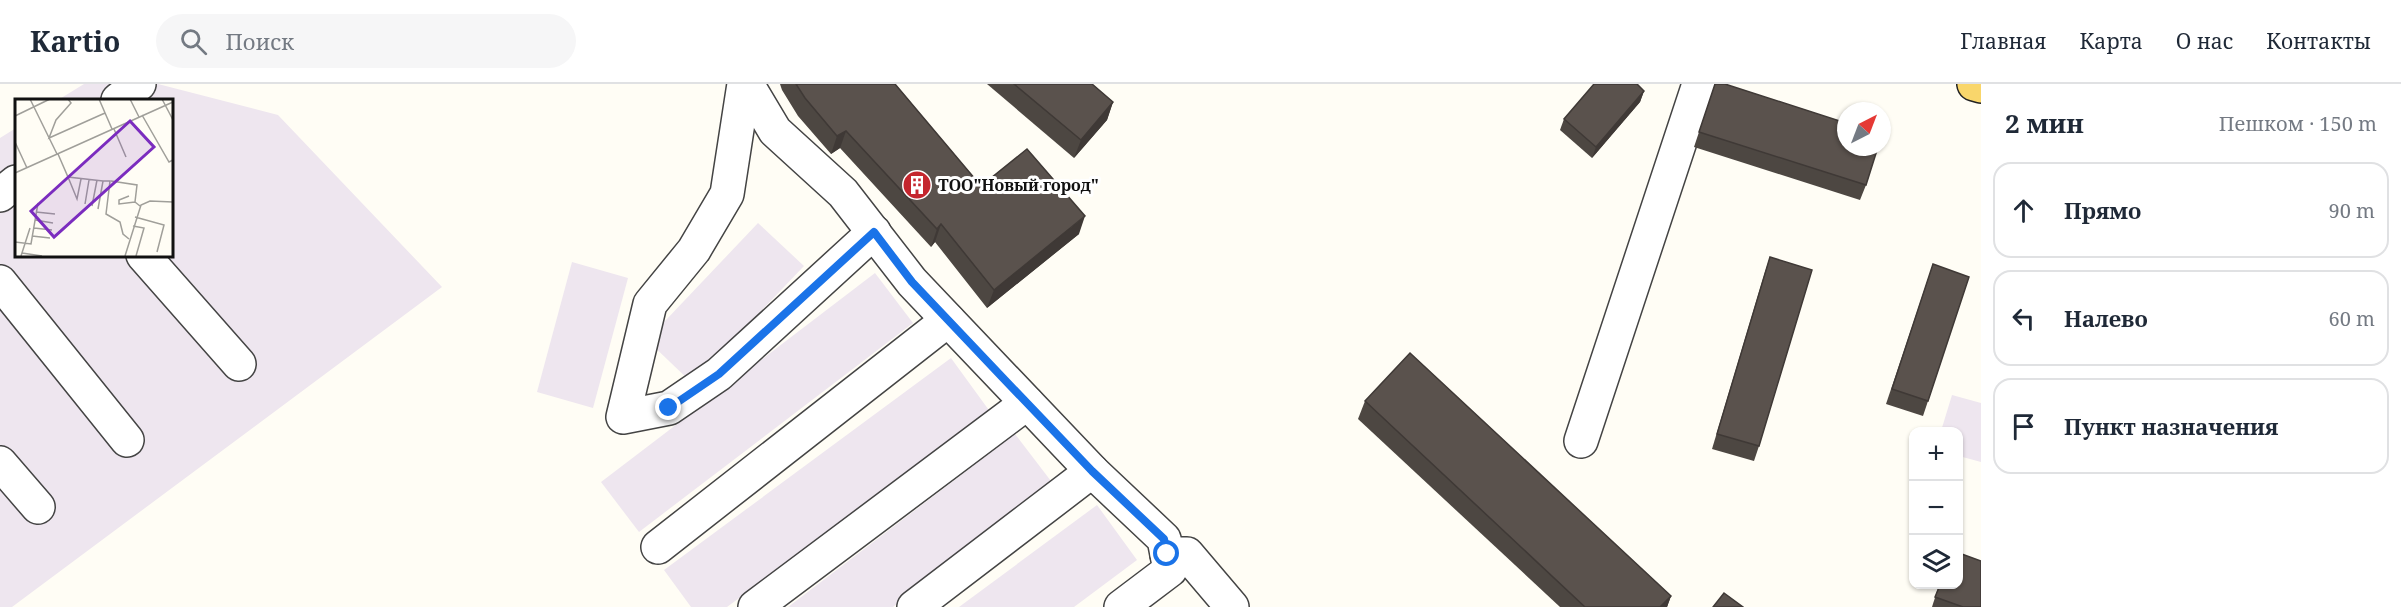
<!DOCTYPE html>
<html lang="ru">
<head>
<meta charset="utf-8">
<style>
	body { margin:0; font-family:"Noto Serif",serif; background:#f6f6f7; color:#1f2937 }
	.controls { position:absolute; right:18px; bottom:18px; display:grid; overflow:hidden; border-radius:12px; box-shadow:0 2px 4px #0004 }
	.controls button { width:54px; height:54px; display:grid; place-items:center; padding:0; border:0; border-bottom:2px solid #e0e1e3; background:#fff; color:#1f2937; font:30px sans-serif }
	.compass { position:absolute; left:1837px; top:18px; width:54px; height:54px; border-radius:50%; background:#fff; box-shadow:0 2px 4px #0004; rotate:42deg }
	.stop { position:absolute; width:18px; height:18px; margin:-14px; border:4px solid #1a73e8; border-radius:50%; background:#fff }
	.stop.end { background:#1a73e8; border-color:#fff; box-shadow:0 2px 6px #0008 }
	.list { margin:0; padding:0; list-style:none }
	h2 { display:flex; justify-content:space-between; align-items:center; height:78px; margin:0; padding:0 24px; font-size:26px }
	h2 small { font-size:20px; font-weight:400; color:#747a83 }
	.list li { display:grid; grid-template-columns:39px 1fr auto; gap:18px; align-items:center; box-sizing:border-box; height:96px; margin:0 12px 12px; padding:0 12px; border:2px solid #e0e1e3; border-radius:18px }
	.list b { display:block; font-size:22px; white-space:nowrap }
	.list em { font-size:20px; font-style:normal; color:#747a83 }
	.icon { flex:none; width:33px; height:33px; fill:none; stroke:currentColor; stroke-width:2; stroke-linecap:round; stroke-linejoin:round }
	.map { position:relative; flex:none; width:1981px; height:523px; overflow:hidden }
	header { display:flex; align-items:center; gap:36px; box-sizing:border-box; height:84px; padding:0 30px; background:#fff; border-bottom:2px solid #e0e1e3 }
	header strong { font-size:28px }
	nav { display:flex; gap:33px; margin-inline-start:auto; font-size:21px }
	.search { width:420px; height:54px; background:#f6f6f7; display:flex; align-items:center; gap:15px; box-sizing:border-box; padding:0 21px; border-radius:33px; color:#747a83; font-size:22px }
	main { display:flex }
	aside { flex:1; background:#fff }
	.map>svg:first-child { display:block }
</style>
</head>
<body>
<header>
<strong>Kartio</strong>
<div class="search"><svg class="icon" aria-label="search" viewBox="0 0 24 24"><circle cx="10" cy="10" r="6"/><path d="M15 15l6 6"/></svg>Поиск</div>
<nav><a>Главная</a><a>Карта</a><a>О нас</a><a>Контакты</a></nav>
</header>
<main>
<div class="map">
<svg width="1981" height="523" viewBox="0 0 1981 523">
	<rect width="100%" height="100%" fill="#fffdf5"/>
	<g fill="#eee6ef">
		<path d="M84 0H158L278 31 442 203 12 523H0V54L16 44V171H171V16H58Z"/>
		<path d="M758 139 804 182 692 299 647 256Z"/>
		<path d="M572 178 628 194 593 324 537 308Z"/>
		<path d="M875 189 913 239 639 448 601 398Z"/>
		<path d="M951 274 991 329 727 523H691L664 486Z"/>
		<path d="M1952 311 1981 319V378L1959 372 1958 348 1941 347Z"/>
		<path d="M1015 350 1054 401 893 523H788Z"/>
		<path d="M1097 421 1137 476 1074 523H959Z"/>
	</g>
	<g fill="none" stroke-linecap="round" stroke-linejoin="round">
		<g stroke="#444" stroke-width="36">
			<g id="minor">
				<path d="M744 0 727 110 694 166 650 220 623 333 669 324 719 290 874 148"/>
				<path d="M747 0 775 47 843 109 912 198 1092 387"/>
				<path d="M118 16 139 0"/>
				<path d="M0 111 16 98"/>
				<path d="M143 171 239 280"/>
				<path d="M0 198 127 356"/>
				<path d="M1581 357 1699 0"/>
				<path d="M0 379 38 423"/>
				<path d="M658 463 948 236"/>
				<path d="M1167 470H1187L1232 523"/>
				<path d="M755 523 1027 319"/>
				<path d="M914 523 1092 387 1164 455 1170 486 1121 523"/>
			</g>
		</g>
		<g stroke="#222" stroke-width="36">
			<path id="major" d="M1974 0 1981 2"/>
		</g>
		<use href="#minor" stroke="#fff" stroke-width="33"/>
		<use href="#major" stroke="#f9d66b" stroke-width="33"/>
	</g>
	<g fill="#4d4742">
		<path d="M780 0H895L981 102 1079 150 987 224 935 158 931 163 840 64 831 70 798 32 782 6Z"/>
		<path d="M987 0H1092L1113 18 1107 36 1074 74Z"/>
		<path d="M1715 0 1866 101 1860 116 1694 63Z"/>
		<path d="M1644 7 1640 18 1592 74 1560 46 1564 35Z"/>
		<path d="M1770 173 1759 362 1754 377 1712 365 1765 188Z"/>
		<path d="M1928 195V317L1923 332 1886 320Z"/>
		<path d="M1365 317 1671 512 1667 523H1560L1358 335Z"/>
		<path d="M1939 501 1981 523H1932Z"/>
	</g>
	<g fill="#3f3936">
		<path d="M1644 7 1640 18 1592 74 1596 63Z"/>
		<path d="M1113 18 1107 36 1074 74 1081 56Z"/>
		<path d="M846 47 840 64 831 70 837 52Z"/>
		<path d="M1085 132 1079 150 987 224 994 206Z"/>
		<path d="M941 140 935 158 931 163 937 145Z"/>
		<path d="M1671 512 1667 523H1660Z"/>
	</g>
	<g fill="#5a524d" stroke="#3f3936" stroke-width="1.5">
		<path d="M796 0H895L981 102 1027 65 1085 132 994 206 941 140 937 145 846 47 837 52 805 14Z"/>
		<path d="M1014 0H1092L1113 18 1081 56Z"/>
		<path d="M1594 0H1637L1644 7 1596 63 1564 35Z"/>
		<path d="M1715 0H1725L1846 39V63H1878L1866 101 1699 48Z"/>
		<path d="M1770 173 1812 186 1759 362 1717 350Z"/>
		<path d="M1933 180 1969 193 1928 317 1892 305Z"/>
		<path d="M1410 269 1671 512 1660 523H1585L1365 317Z"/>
		<path d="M1959 469 1981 477V523H1963L1935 513 1940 501H1959Z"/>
		<path d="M1724 509 1743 523H1713Z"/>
	</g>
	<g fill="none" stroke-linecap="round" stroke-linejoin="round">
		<path stroke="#1a73e8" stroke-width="8" d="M669 324 719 290 874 148 912 198 1003 294 1092 387 1164 455 1167 470"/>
	</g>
	<defs>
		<g id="building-disc" transform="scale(1.5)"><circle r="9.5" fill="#c4262e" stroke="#fff"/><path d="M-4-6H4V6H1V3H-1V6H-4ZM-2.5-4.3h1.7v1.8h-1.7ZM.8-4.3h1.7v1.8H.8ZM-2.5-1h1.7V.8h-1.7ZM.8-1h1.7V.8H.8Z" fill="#fff"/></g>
	</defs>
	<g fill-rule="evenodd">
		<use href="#building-disc" x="917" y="101"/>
	</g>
	<g text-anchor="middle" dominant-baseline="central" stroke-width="6" stroke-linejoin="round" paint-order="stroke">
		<g font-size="16" font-weight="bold" fill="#111" stroke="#fff" text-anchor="start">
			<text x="938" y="101">ТОО"Новый город"</text>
		</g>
	</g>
	<g transform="translate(15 15)">
		<rect width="158" height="158" fill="#fffdf5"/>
		<path fill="none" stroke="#a09f9a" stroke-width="1.5" d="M15 0 42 55M53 0 56 4 41 21 34 39 90 14M84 0 97 30M115 0 124 18M147 0 158 21M127 16 154 63 158 61M0 17 35 0M99 30 111 58M0 43 12 69M43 55 53 78 88 82M0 74 158 3M53 78 62 100 66 80M96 82 122 86 120 103 125 107M114 97 104 101V105L120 103M70 105 74 81M77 107 82 81M83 110 88 82H95L91 115 105 123 108 135 114 140M21 113 40 115M120 118 149 126 142 153M20 121 38 124M118 127 129 129 121 157M19 129 37 131M17 137 35 139M0 143 16 145 23 104M7 154 27 157M6 157 15 129M110 157 126 106 135 102 158 103"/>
		<path fill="#7b2cbf" fill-opacity="0.15" stroke="#7b2cbf" stroke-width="3" d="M115 22 139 48 39 138 16 112Z"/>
		<rect width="158" height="158" fill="none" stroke="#111" stroke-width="3"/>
	</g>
</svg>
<div class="controls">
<button>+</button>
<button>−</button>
<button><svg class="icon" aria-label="layers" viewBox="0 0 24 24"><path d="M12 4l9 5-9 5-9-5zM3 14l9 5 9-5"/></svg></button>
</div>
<svg class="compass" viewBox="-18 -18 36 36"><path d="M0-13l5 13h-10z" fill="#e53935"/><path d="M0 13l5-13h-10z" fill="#747a83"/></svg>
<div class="stop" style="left:1167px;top:470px"></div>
<div class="stop end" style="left:669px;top:324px"></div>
</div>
<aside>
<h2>2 мин<small>Пешком · 150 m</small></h2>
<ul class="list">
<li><svg class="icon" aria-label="ahead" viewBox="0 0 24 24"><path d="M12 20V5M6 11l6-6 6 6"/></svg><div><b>Прямо</b></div><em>90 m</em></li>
<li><svg class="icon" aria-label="left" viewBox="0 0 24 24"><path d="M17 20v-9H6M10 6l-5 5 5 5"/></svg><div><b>Налево</b></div><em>60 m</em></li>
<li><svg class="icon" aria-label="arrive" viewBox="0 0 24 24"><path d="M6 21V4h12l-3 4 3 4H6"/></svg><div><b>Пункт назначения</b></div></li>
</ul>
</aside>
</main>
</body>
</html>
